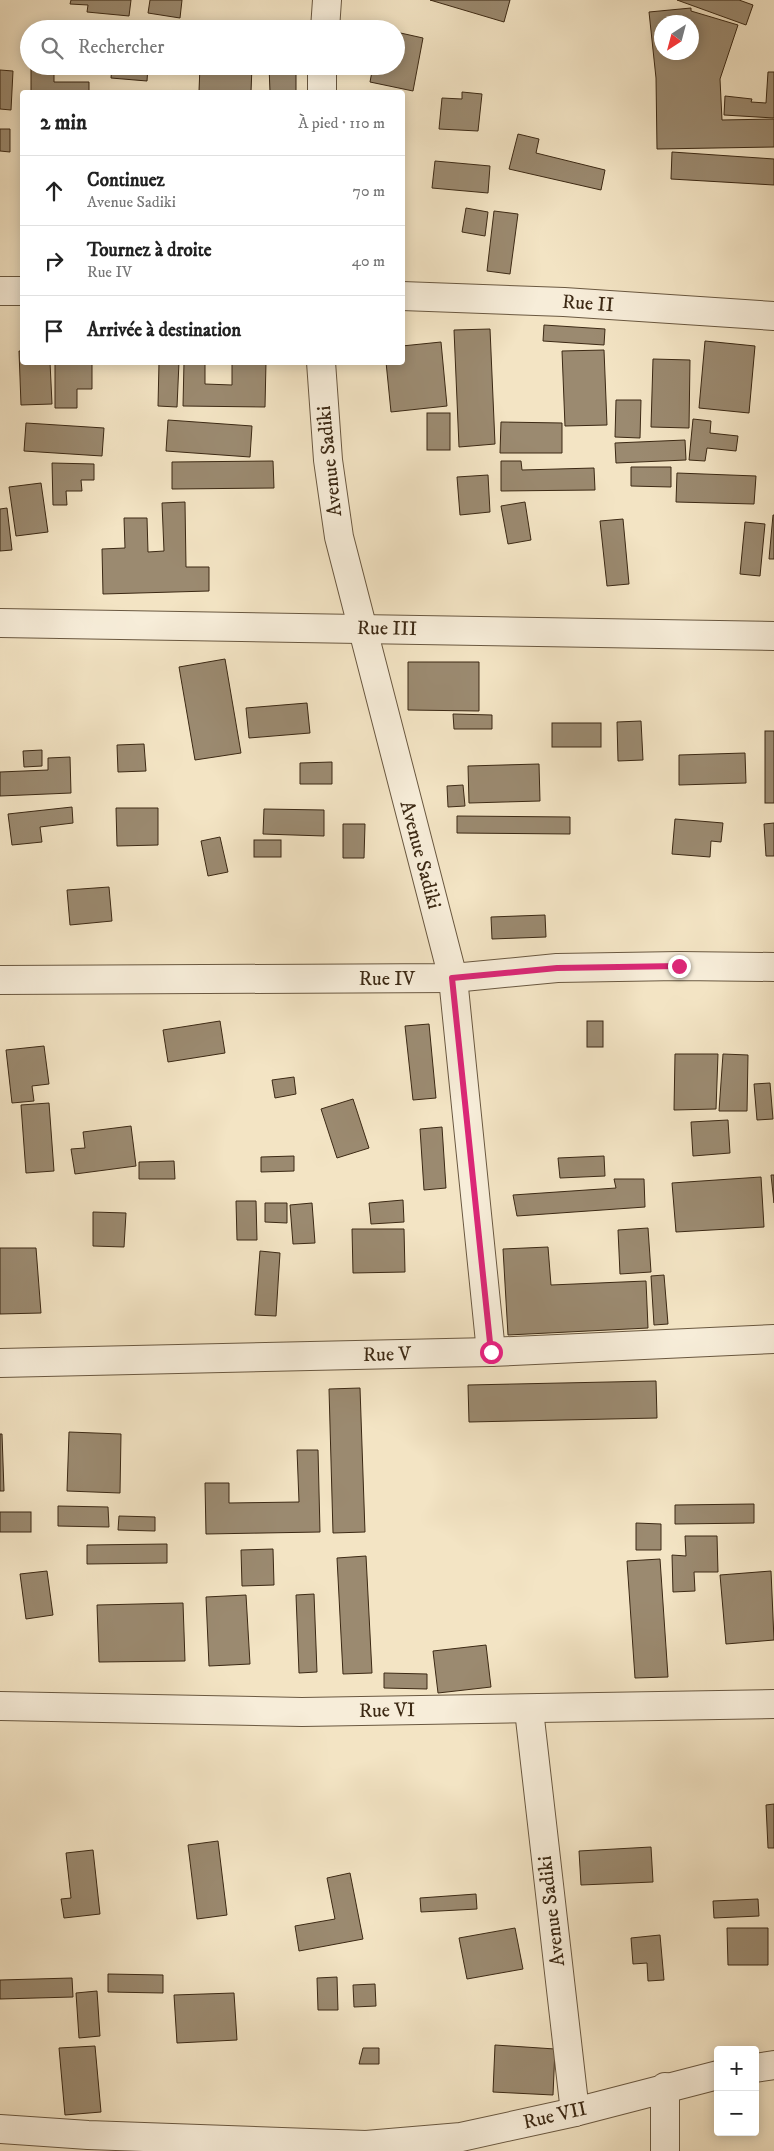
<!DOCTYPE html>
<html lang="fr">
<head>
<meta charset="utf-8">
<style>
	body { margin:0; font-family:"IM FELL DW Pica",serif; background:#f2f2f2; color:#222 }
	.controls { position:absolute; right:15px; bottom:15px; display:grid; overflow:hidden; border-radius:5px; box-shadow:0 2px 12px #0003 }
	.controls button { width:45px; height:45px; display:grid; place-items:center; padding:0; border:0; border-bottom:1px solid #e0e0e0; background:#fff; color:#222; font:25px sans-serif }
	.compass { position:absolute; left:654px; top:15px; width:45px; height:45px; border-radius:50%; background:#fff; box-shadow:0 2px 12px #0003; rotate:216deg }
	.stop { position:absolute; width:15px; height:15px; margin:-11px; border:4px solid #db2777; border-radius:50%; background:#fff }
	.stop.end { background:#db2777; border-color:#fff; box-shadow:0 1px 5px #0008 }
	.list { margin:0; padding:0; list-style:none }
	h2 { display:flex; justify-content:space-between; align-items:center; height:65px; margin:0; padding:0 20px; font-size:21px }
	h2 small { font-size:16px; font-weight:400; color:#767676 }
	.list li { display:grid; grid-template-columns:32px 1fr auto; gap:15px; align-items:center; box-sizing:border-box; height:70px; padding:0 20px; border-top:1px solid #e0e0e0 }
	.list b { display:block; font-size:19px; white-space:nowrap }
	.list p { margin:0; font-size:16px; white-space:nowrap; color:#767676 }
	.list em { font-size:16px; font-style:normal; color:#767676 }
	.icon { flex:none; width:28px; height:28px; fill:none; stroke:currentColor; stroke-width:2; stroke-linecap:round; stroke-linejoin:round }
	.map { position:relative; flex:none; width:774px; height:2151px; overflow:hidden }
	.search { position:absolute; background:#fff; box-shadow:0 2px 12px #0003; left:20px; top:20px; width:385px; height:55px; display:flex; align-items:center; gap:12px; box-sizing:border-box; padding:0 18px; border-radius:28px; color:#767676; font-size:19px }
	.panel { position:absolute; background:#fff; box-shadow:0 2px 12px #0003; left:20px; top:90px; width:385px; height:275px; border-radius:5px }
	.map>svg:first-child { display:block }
</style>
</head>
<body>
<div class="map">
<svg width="774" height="2151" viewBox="0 0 774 2151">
	<rect width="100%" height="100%" fill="#f3e4c4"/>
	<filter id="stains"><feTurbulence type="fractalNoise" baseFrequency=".004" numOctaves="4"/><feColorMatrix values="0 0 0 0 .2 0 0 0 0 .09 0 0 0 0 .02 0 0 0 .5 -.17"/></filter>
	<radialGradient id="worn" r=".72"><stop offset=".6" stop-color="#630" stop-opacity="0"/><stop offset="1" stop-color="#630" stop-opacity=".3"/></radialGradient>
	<g fill="#9b8a70" stroke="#3c2914" fill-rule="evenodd">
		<path d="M71 0H131L129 16 87 12 88 5 70 4Z"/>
		<path d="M150 0H182L180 18 148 13Z"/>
		<path d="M430 0H510L504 22Z"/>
		<path d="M677 0H739L753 5 746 25Z"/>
		<path d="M691 8V11L738 25 720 79 722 120 774 119V147L657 149 656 78 649 12ZM662 22H692V52H662Z"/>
		<path d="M115 25 151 28V29H115Z"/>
		<path d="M396 32 423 38 413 91 370 82 373 66H396Z"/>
		<path d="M31 66H54V82H89V92H31Z"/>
		<path d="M112 66H148L147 81 111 78Z"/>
		<path d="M200 66H252L251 92 199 91Z"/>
		<path d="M269 66H296V92H270Z"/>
		<path d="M0 70 13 71 11 110 0 109Z"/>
		<path d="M768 72H774V118L724 115 725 96 752 99 751 102 766 103Z"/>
		<path d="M462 92 482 94 478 131 439 129 442 98 462 99Z"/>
		<path d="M0 129H10V152L0 151Z"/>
		<path d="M518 134 539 139 536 153 605 170 601 190 509 169Z"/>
		<path d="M672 152 774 159V185L671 179Z"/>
		<path d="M435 161 490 166 488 193 432 188Z"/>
		<path d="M466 208 488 212 485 236 462 232Z"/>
		<path d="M494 211 518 214 510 274 487 271Z"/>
		<path d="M544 325 605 329 604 345 543 341Z"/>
		<path d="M490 329 495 444 459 447 454 330Z"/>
		<path d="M705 341 755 346 749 413 699 408Z"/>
		<path d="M441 342 447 406 391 412 386 362H402V346Z"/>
		<path d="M604 350 607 425 565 426 562 351Z"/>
		<path d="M19 351H22V362H50L52 404 21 405Z"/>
		<path d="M653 359 690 360 689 428 651 427Z"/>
		<path d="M55 362H92V389H77V408H55Z"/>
		<path d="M159 362H179L177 407 158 406Z"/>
		<path d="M184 362H205V384L232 385V362H266L265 407 183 406Z"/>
		<path d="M616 400H641L640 438 615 437Z"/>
		<rect x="427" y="413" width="23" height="37"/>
		<path d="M693 419 711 421 710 433 738 436 736 451 707 448 705 461 689 460Z"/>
		<path d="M168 420 252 426 250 457 166 451Z"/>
		<path d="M501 422 562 423V453H500Z"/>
		<path d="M26 423 104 428 102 456 24 451Z"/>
		<path d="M685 440 686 460 616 463 615 443Z"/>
		<path d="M273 461 274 488 172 489V462Z"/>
		<path d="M501 461H521L522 470 594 468 595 490 501 491Z"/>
		<path d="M52 463 94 464V480H81L82 491H66L67 505H53Z"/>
		<path d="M631 467H671V487L631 486Z"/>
		<path d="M677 473 756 476 754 504 676 502Z"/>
		<path d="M488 475 490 512 460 515 457 477Z"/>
		<path d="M41 483 48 532 16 536 9 487Z"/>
		<path d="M185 502 186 567H209V591L103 594 102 549 125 548 124 518H147L148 552 164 551 162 503Z"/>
		<path d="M525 502 531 540 508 544 501 506Z"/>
		<path d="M7 508 12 550 0 551V509Z"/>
		<path d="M773 515H774V559H769Z"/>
		<path d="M623 519 629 584 607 586 600 521Z"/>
		<path d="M745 522 765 524 760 576 740 574Z"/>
		<path d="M225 659 241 753 195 760 179 667Z"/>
		<path d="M408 662H479V711L408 710Z"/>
		<path d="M307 703 310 733 249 738 246 708Z"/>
		<path d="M453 714 492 715V729H454Z"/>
		<path d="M641 721 643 760 618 761 617 722Z"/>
		<rect x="552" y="723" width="49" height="24"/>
		<rect x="765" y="731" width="9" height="72"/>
		<path d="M144 744 146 771 118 772 117 745Z"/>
		<path d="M42 750V766L24 767 23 751Z"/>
		<path d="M745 753 746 783 679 785V755Z"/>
		<path d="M70 757 71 793 0 796V772L48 770V758Z"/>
		<path d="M332 762V784H300V763Z"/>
		<path d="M539 764 540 801 469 803 468 766Z"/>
		<path d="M463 785 465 806 448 807 447 786Z"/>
		<path d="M72 807 73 823 40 827 42 842 12 845 8 814Z"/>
		<path d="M116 808H158V845L117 846Z"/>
		<path d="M264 809 324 810V836L263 834Z"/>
		<path d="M457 816 570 817V834L457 833Z"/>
		<path d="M675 819 723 823 721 842 711 841 710 857 672 854Z"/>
		<path d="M774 823V856H766L764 824Z"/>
		<path d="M343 824H365L364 858H343Z"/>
		<path d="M220 837 228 872 208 876 201 841Z"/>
		<rect x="254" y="840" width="27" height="17"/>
		<path d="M109 887 112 921 70 925 67 890Z"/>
		<path d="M545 915 546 937 492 939 491 917Z"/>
		<path d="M220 1021 225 1053 168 1062 163 1030Z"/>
		<rect x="587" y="1021" width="16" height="26"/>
		<path d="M429 1024 436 1098 413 1100 405 1026Z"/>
		<path d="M44 1046 49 1084 32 1086 34 1101 12 1103 6 1050Z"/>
		<path d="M675 1054H718L716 1109 674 1110Z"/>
		<path d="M723 1054 748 1055 747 1111H719Z"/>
		<path d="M294 1077 296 1094 275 1098 272 1080Z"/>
		<path d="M770 1083 773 1119 757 1120 754 1084Z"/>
		<path d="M353 1099 369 1148 337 1158 321 1109Z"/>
		<path d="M49 1103 54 1171 26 1173 21 1105Z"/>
		<path d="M728 1120 730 1153 693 1156 691 1122Z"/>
		<path d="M131 1126 136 1166 75 1174 71 1149 85 1148 83 1132Z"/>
		<path d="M442 1127 446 1188 424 1190 420 1129Z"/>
		<path d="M294 1156V1171L261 1172V1157Z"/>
		<path d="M604 1156 605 1176 560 1178 558 1158Z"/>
		<path d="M174 1161 175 1179H139V1162Z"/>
		<path d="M771 1175H774V1203Z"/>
		<path d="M761 1177 764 1227 676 1232 672 1183Z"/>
		<path d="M614 1179H644L645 1207 517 1216 513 1195 616 1188Z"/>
		<path d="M403 1200 404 1222 371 1224 369 1203Z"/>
		<path d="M236 1201H256L257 1240H237Z"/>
		<path d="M265 1203H287V1223L265 1222Z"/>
		<path d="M312 1203 315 1243 293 1244 290 1205Z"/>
		<path d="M93 1212 126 1213 124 1247 93 1246Z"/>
		<path d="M648 1228 651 1272 620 1274 618 1230Z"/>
		<path d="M352 1229H404L405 1272 353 1273Z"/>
		<path d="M548 1247 551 1285 646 1281 648 1328 508 1335 503 1249Z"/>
		<path d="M0 1248H36L41 1313 0 1314Z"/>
		<path d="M260 1251 280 1253 276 1316 255 1315Z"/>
		<path d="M664 1275 668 1324 654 1325 651 1276Z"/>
		<path d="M656 1381 657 1418 469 1422 468 1385Z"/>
		<path d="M360 1388 365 1532 333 1533 329 1389Z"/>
		<path d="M69 1432 121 1434 120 1493 67 1491Z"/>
		<path d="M0 1434H2L4 1491H0Z"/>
		<path d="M297 1450H318L320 1532 206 1534 205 1483H229V1503L299 1502Z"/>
		<path d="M754 1504V1523L675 1524V1505Z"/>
		<path d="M58 1506 108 1507 109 1527 58 1526Z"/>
		<rect x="0" y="1512" width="31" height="20"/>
		<path d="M119 1516 155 1517V1531L118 1530Z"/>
		<path d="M636 1523 661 1524V1550H636Z"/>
		<path d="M685 1536H717L718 1572H694L695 1591 673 1592 672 1555 686 1556Z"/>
		<path d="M167 1544V1563L87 1564V1545Z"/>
		<path d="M273 1549 274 1585 242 1586 241 1550Z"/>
		<path d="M366 1556 372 1673 343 1674 337 1558Z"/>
		<path d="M660 1559 668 1677 635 1678 627 1561Z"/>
		<path d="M47 1571 53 1615 26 1619 20 1574Z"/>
		<path d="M771 1571 774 1640 726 1644 720 1575Z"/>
		<path d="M314 1594 317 1672 299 1673 296 1595Z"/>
		<path d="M246 1595 250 1664 209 1666 206 1597Z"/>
		<path d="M183 1603 185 1661 99 1662 97 1605Z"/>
		<path d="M486 1645 491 1687 438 1693 433 1651Z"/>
		<path d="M384 1673 427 1674V1689L384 1688Z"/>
		<path d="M774 1804V1848H768L766 1805Z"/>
		<path d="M218 1841 227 1915 197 1919 188 1845Z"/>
		<path d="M651 1847 653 1882 581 1885 579 1851Z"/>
		<path d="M93 1850 100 1914 64 1918 61 1899 71 1898 66 1853Z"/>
		<path d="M350 1873 363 1939 299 1951 295 1926 335 1919 327 1878Z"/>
		<path d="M476 1894 477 1909 421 1912 420 1898Z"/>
		<path d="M758 1899 759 1916 714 1918 713 1901Z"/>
		<path d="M515 1928 523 1969 467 1979 459 1938Z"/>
		<path d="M727 1928H768V1965H728Z"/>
		<path d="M660 1935 664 1980 648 1981 647 1963 633 1964 631 1938Z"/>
		<path d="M108 1974 163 1975V1993L108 1992Z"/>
		<path d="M337 1977 338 2010H318L317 1978Z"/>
		<path d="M72 1978 73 1997 0 1999V1980Z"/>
		<path d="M375 1984 376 2006 354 2007 353 1985Z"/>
		<path d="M97 1991 100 2036 79 2038 76 1993Z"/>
		<path d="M234 1993 237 2040 177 2043 174 1995Z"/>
		<path d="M495 2045 555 2049 553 2095 493 2092Z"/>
		<path d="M95 2046 101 2112 65 2115 59 2048Z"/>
		<path d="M363 2048H379V2064H359Z"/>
	</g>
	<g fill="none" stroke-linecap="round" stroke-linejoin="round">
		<g stroke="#6a5840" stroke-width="30">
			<g id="street">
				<path d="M325 29 327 0"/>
				<path d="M322 92V66"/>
				<path d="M0 291H22"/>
				<path d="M402 296 564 302 774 316"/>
				<path d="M321 362 328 460 339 537 453 978 491 1352"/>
				<path d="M0 623 774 636"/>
				<path d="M0 980 453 978 557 968 679 966 774 967"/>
				<path d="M0 1363 491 1352 774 1339"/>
				<path d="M0 1706 302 1712 774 1704"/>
				<path d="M529 1710 575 2112"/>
				<path d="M755 2068 774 2065"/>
				<path d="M665 2087V2151"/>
				<path d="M0 2129 88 2135 366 2145 461 2137 575 2112 718 2075"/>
			</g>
		</g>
		<use href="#street" stroke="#f7edd9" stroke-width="28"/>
	</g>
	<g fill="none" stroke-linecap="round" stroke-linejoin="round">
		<path stroke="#db2777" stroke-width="6" d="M491 1352 452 978 557 968 679 966"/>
	</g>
	<g text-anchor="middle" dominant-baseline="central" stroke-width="4.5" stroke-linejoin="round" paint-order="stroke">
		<g font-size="20" fill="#3c2914" stroke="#f7edd9">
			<text transform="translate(588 304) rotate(4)">Rue II</text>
			<text transform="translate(330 461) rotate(-96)">Avenue Sadiki</text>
			<text transform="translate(387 629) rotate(1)">Rue III</text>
			<text transform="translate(420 855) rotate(75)">Avenue Sadiki</text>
			<text x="387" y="979">Rue IV</text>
			<text transform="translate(387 1355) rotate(-1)">Rue V</text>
			<text transform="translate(387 1711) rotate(-1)">Rue VI</text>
			<text transform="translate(552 1911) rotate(-97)">Avenue Sadiki</text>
			<text transform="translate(555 2116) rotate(-13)">Rue VII</text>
		</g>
	</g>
	<rect width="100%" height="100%" filter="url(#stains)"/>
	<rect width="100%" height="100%" fill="url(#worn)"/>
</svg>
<div class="controls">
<button>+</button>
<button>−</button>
</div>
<svg class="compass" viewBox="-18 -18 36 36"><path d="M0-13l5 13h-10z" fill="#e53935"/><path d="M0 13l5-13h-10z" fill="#767676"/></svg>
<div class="stop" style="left:491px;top:1352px"></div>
<div class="stop end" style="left:679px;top:966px"></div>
<div class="search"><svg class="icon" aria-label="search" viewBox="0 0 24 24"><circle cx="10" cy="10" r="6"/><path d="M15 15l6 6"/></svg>Rechercher</div>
<section class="panel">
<h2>2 min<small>À pied · 110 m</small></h2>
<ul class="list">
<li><svg class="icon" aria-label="ahead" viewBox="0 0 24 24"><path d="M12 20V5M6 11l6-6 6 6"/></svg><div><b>Continuez</b><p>Avenue Sadiki</p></div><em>70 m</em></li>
<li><svg class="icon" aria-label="right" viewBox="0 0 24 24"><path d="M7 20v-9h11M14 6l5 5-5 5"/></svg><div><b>Tournez à droite</b><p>Rue IV</p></div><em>40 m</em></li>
<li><svg class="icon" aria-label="arrive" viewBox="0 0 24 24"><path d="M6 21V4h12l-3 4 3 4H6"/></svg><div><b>Arrivée à destination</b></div></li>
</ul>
</section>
</div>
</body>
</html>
